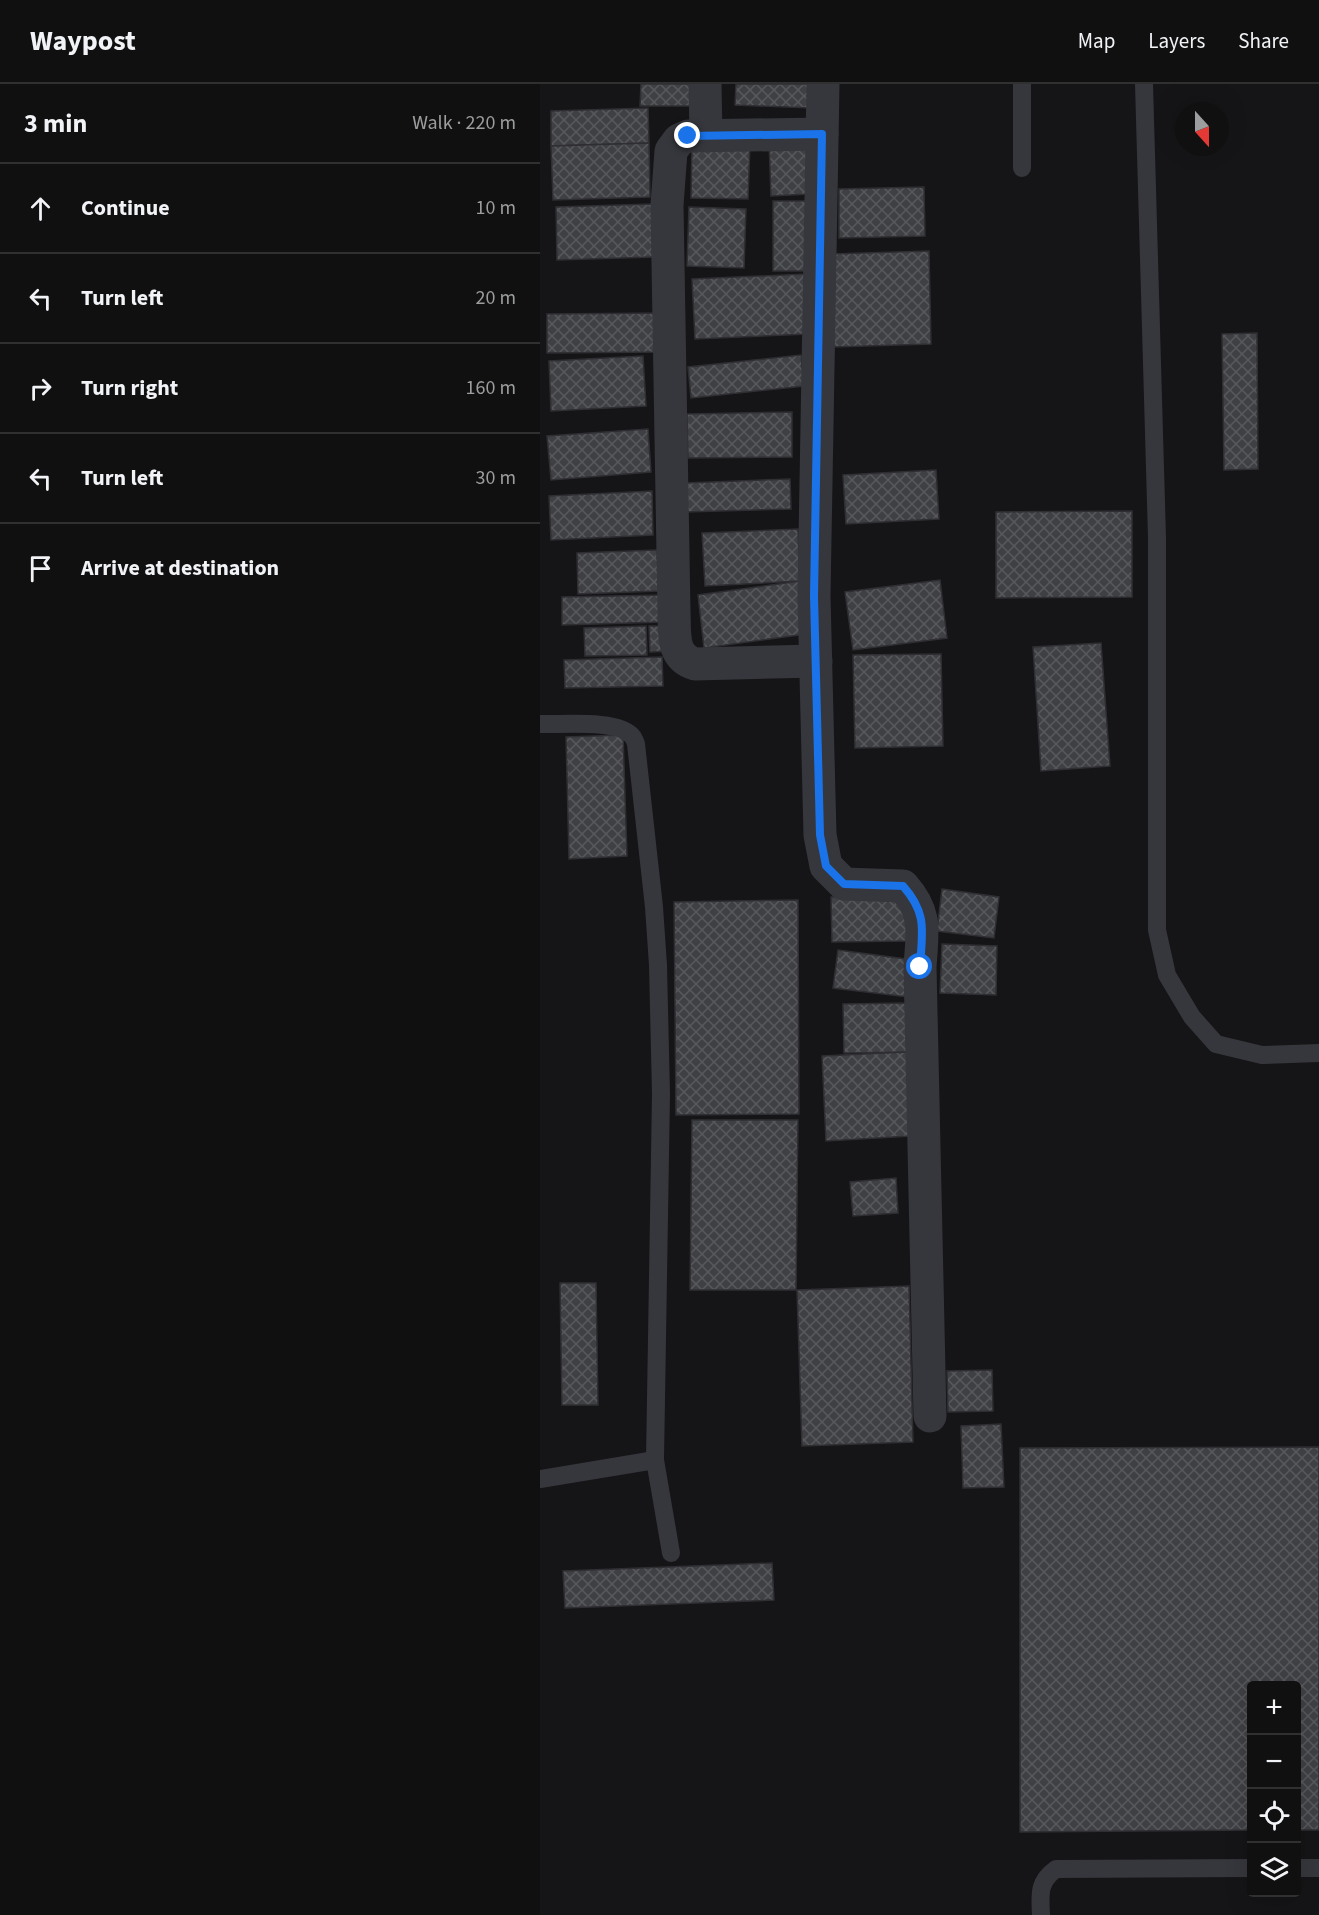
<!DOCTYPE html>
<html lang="en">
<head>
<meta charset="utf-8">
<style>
	body { margin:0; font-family:"Source Sans 3",sans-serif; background:#19191a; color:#f1f3f6 }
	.controls { position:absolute; right:18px; bottom:18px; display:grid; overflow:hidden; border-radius:6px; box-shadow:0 6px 24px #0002 }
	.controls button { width:54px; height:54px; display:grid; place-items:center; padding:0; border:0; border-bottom:2px solid #303031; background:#101011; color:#f1f3f6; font:30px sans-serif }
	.compass { position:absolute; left:635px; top:18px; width:54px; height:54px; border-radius:50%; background:#101011; box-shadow:0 6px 24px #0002; rotate:159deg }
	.stop { position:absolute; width:18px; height:18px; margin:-14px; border:4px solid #1a73e8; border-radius:50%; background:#fff }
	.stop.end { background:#1a73e8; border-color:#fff; box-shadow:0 2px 6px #0008 }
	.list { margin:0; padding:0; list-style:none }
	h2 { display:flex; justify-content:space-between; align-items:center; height:78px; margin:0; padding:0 24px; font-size:26px }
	h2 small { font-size:20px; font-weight:400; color:#9c9d9f }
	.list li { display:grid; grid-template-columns:39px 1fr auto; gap:18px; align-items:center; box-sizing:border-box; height:90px; padding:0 24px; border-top:2px solid #303031 }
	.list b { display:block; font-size:22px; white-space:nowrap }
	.list em { font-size:20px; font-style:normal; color:#9c9d9f }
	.icon { flex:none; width:33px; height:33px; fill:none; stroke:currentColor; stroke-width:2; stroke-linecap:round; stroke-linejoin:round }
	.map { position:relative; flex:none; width:779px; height:1831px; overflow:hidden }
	header { display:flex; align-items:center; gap:36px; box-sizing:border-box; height:84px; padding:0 30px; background:#101011; border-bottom:2px solid #303031 }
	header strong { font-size:28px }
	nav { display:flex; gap:33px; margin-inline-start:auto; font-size:21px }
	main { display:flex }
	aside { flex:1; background:#101011 }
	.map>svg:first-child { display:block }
</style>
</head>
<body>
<header>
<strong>Waypost</strong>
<nav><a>Map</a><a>Layers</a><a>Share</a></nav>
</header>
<main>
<aside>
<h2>3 min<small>Walk · 220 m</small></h2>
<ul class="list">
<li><svg class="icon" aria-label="ahead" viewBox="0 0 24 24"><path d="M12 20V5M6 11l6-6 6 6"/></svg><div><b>Continue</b></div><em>10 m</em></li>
<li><svg class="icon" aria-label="left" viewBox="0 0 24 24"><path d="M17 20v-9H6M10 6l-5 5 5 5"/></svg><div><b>Turn left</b></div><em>20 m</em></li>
<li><svg class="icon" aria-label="right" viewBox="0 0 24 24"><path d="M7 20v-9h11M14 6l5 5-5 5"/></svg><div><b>Turn right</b></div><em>160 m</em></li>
<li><svg class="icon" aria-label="left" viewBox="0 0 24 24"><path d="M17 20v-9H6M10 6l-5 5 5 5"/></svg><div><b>Turn left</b></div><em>30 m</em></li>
<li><svg class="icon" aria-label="arrive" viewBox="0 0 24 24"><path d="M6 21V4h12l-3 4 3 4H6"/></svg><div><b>Arrive at destination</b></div></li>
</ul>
</aside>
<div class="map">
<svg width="779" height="1831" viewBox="0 0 779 1831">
	<defs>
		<pattern id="building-cross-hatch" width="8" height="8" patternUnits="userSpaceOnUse" patternTransform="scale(1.5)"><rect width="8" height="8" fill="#3f4044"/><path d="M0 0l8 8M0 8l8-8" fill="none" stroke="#58595d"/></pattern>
	</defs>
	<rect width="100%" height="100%" fill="#151517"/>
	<g fill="url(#building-cross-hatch)" stroke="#2f2f33" stroke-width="1.5">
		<path d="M101 0H157V22H100Z"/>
		<path d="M196 0H273L272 24 195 21Z"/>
		<path d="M108 24 109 59 11 62V27Z"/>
		<path d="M269 55 270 110 231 112 229 57Z"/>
		<path d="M152 58 210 59 208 115 151 114Z"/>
		<path d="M109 59 110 113 13 116 11 62Z"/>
		<path d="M384 103 385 152 299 154V105Z"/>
		<rect x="233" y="117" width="38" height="70"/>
		<path d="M112 120 114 173 17 176 16 123Z"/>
		<path d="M149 123 206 125 204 184 147 182Z"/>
		<path d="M389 167 391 260 293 263 291 170Z"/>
		<path d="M266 190 268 250 155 255 152 195Z"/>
		<path d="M122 229 121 268 7 269V230Z"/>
		<path d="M717 249 718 385 684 386 682 250Z"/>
		<path d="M261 271 264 302 151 314 148 283Z"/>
		<path d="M103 272 106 322 11 327 9 277Z"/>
		<path d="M252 328V373L148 374 147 330Z"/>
		<path d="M108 345 111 388 11 396 7 352Z"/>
		<path d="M396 386 399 435 306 440 303 391Z"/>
		<path d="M250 395 251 425 146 428 145 399Z"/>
		<path d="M112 407 113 451 11 456 9 412Z"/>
		<path d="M592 427V513L456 514V428Z"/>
		<path d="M258 445 260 497 165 502 162 449Z"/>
		<path d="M117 466 119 507 38 510 37 469Z"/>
		<path d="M400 496 407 554 313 566 305 508Z"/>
		<path d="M260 497 266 550 164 564 158 511Z"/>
		<path d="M124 511V538L22 541V513Z"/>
		<path d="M106 542 107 571 45 572 44 544Z"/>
		<path d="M109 542H131L132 567 110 568Z"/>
		<path d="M561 559 570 682 501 687 493 563Z"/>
		<path d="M401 570 403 662 315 664 313 571Z"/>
		<path d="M122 573 123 602 25 604 24 576Z"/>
		<path d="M83 651 87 772 29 775 26 653Z"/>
		<path d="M402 805 459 813 454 854 397 847Z"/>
		<path d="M369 812 370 857 292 858 291 813Z"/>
		<path d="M258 816 259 1030 136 1031 134 818Z"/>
		<path d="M402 860 457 862 456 911 400 909Z"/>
		<path d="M298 866 373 876 368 913 293 904Z"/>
		<path d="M366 919 367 968 304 969 303 920Z"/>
		<path d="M367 968 371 1052 286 1057 282 972Z"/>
		<path d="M152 1036H258L256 1206H150Z"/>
		<path d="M356 1094 358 1129 313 1132 310 1098Z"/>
		<path d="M20 1199H56L58 1321H22Z"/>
		<path d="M369 1202 373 1358 262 1362 257 1206Z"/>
		<path d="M452 1286 453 1327 408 1328 407 1287Z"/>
		<path d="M461 1340 464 1403 423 1404 421 1342Z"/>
		<path d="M779 1363V1746H756V1602H712V1746L480 1748V1364Z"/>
		<path d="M232 1479 234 1516 25 1524 23 1487Z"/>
	</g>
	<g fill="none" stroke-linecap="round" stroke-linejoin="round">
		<g stroke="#36373c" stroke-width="18">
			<path d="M604 0 617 454V846L627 891 652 933 676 960 722 971 779 969"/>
			<path d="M482 84V0"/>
			<path d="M0 640C21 641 78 635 92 652 94 654 95 657 96 660L114 823 118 881 121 1010 115 1376 131 1469"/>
			<path d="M0 1395 115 1376"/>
			<path d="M756 1784H779"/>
			<path d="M501 1831C500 1810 498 1798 516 1785L712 1784"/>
		</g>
		<g stroke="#36373c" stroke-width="33">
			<path d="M165 0 166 52"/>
			<path d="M283 0 274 512 280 751 286 782 304 800 363 802C388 830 382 848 380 883L390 1332"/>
			<path d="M276 577 155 580C131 573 135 549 134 528L127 121 131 67 139 56 148 52 282 50"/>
		</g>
	</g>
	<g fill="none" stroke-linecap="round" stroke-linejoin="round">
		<path stroke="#1a73e8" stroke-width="8" d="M148 52 282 50 274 512 280 751 286 782 304 800 363 802C388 830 382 848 380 883"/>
	</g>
</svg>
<div class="controls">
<button>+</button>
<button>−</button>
<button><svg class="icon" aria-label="locate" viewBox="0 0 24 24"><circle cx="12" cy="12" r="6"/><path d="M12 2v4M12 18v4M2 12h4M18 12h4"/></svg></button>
<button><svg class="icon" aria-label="layers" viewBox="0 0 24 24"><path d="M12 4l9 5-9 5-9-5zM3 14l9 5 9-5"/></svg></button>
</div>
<svg class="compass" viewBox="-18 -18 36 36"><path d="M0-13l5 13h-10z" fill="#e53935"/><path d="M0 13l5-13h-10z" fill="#9c9d9f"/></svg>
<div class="stop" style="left:380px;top:883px"></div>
<div class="stop end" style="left:148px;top:52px"></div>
</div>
</main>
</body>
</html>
